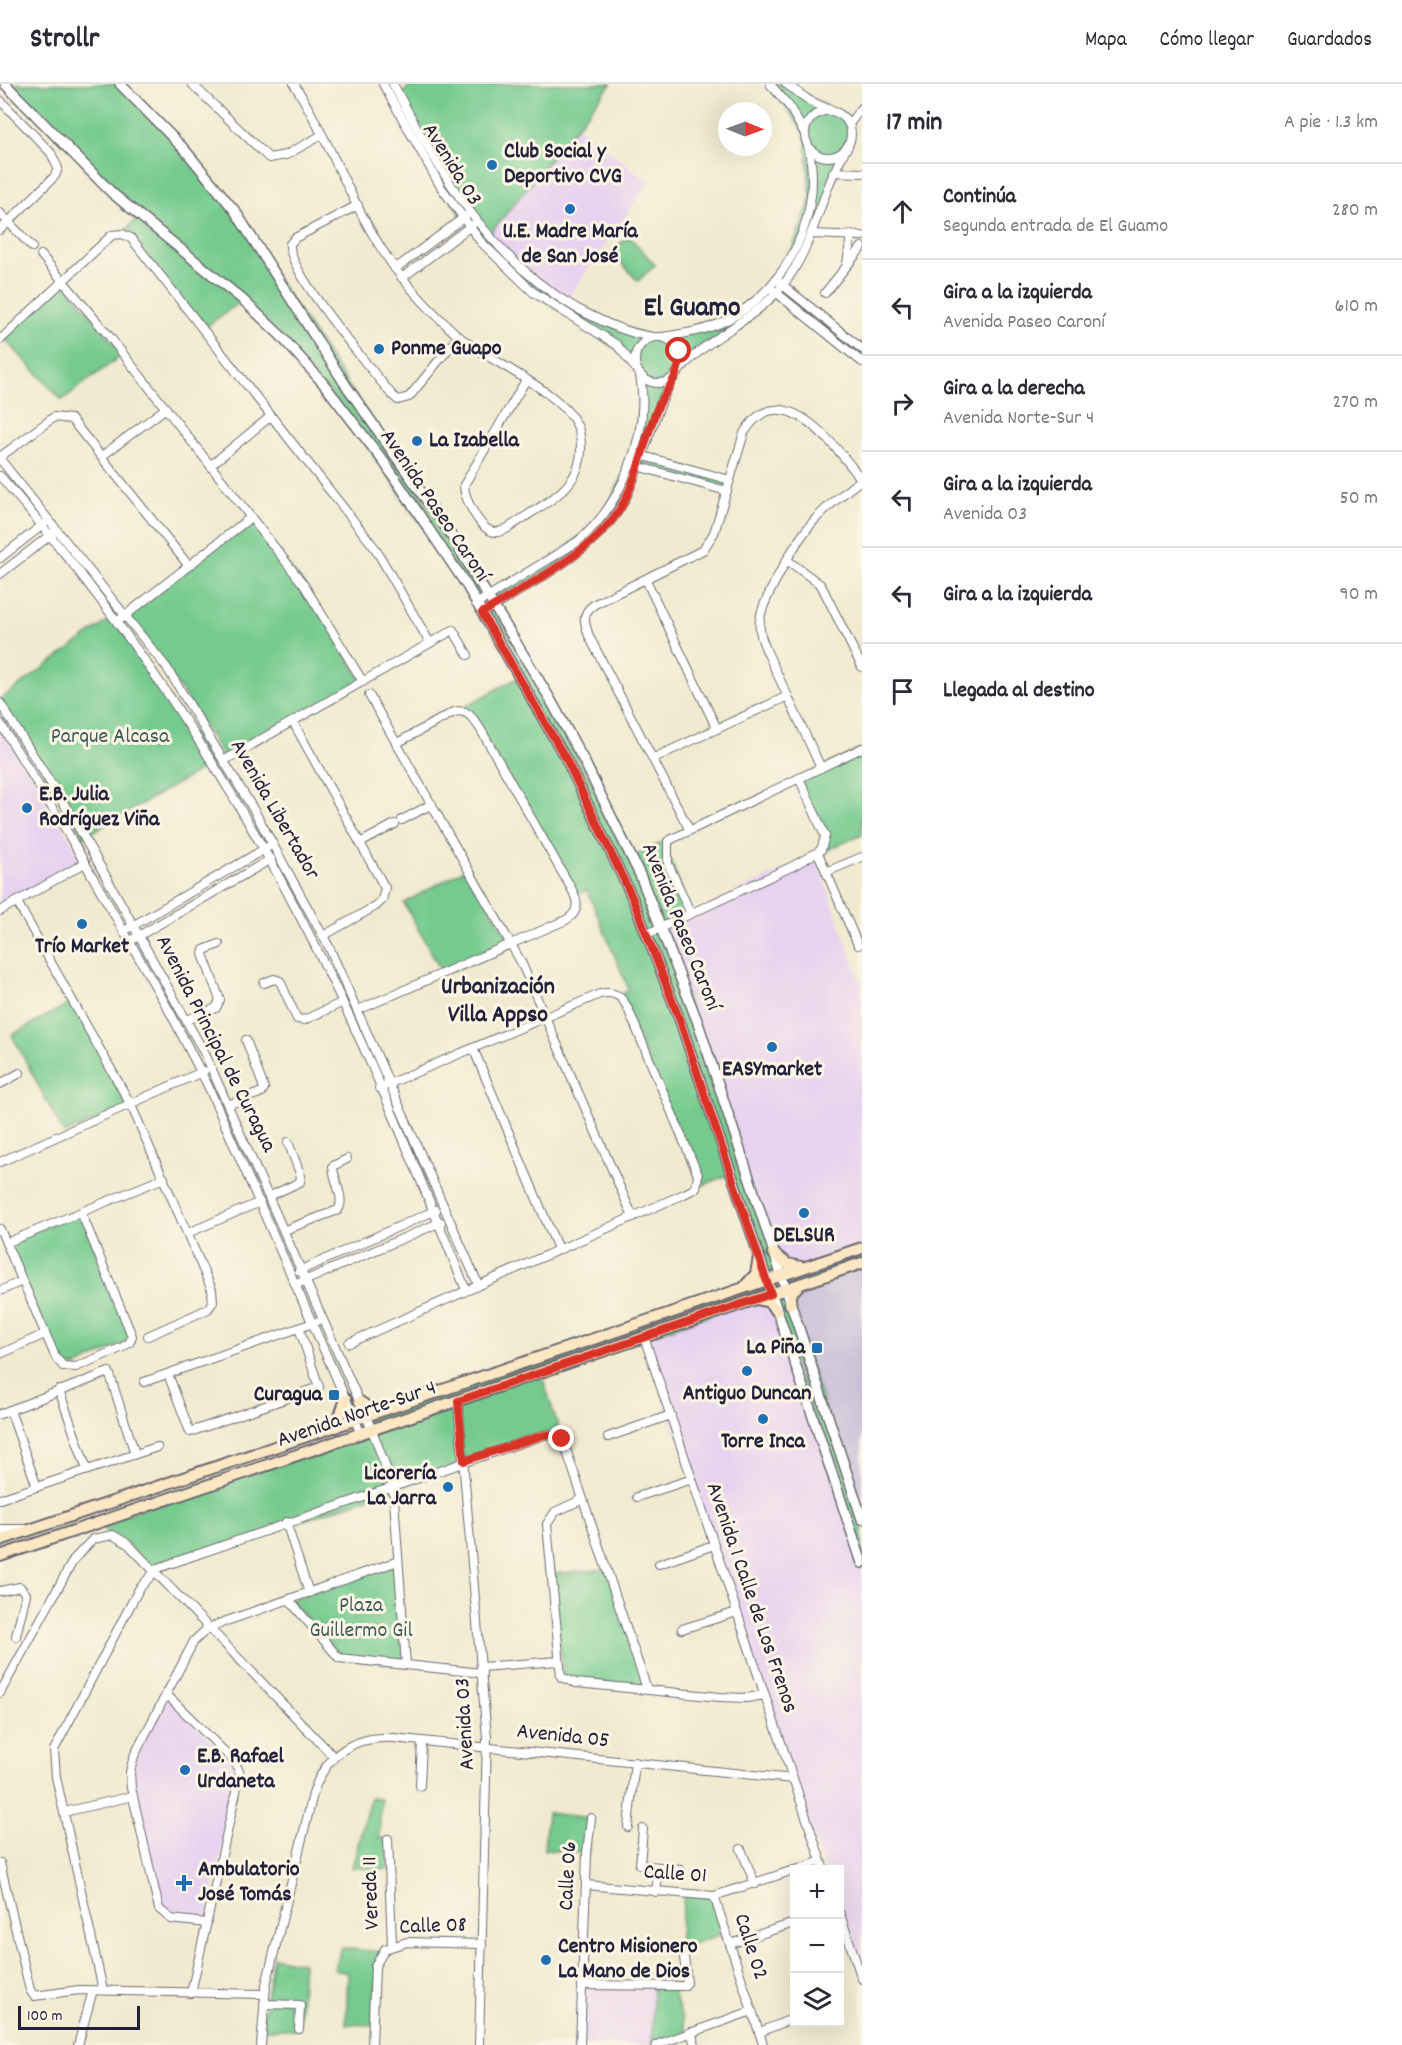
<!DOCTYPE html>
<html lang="es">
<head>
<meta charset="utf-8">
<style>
	body { margin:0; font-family:Dekko,sans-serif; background:#f7f7f7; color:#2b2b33 }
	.controls { position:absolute; right:18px; bottom:18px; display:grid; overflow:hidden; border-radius:0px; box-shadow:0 6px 24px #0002 }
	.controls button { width:54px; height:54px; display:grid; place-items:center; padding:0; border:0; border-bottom:2px solid #e1e1e2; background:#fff; color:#2b2b33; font:30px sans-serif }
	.compass { position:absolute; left:718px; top:18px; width:54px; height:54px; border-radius:50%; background:#fff; box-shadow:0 6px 24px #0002; rotate:91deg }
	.scale { position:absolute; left:18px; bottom:15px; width:122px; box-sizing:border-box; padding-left:6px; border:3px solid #22223b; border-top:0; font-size:16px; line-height:21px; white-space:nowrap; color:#22223b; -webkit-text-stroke:4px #fcf5e5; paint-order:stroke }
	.stop { position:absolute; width:18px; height:18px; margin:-14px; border:4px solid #d93025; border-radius:50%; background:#fff }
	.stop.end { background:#d93025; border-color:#fff; box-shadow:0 2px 6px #0008 }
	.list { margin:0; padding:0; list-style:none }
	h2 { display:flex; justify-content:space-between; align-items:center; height:78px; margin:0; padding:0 24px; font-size:26px }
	h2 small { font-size:20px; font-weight:400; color:#7c7c81 }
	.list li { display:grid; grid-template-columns:39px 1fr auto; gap:18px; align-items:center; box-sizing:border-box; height:96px; padding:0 24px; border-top:2px solid #e1e1e2 }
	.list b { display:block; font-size:22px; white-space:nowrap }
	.list p { margin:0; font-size:20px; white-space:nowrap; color:#7c7c81 }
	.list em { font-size:20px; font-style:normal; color:#7c7c81 }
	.icon { flex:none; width:33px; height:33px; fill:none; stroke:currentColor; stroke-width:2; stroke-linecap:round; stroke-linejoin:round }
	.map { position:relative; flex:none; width:862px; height:1961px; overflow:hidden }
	header { display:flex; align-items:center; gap:36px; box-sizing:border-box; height:84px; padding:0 30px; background:#fff; border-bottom:2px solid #e1e1e2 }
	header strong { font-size:28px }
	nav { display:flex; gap:33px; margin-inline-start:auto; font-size:21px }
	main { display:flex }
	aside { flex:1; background:#fff }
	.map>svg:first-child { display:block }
</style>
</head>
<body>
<header>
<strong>Strollr</strong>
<nav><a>Mapa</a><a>Cómo llegar</a><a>Guardados</a></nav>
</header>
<main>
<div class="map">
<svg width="862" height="1961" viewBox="0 0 862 1961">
	<rect width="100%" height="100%" fill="#fcf5e5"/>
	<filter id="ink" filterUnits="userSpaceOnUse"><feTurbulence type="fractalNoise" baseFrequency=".0167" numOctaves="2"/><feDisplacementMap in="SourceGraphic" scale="12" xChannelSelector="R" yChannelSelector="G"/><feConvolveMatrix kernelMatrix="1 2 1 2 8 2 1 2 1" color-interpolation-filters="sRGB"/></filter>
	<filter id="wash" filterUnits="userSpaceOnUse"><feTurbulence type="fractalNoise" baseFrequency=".008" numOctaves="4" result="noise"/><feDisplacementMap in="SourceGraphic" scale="24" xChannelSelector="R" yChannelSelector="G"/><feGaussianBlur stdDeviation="1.35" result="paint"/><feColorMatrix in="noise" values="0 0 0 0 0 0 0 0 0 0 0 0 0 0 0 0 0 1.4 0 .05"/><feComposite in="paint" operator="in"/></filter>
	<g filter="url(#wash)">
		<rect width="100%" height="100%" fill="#f1ead0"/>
		<g fill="#e7d2ef">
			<path d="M577 42 649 98 566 217 487 152Z"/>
			<path d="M0 639 85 779 0 827Z"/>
			<path d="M815 771 862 902V1164L780 1191 662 843Z"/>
			<path d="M771 1210 862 1479V1895L840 1830V1786L824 1785 644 1253Z"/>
			<path d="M167 1611 239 1685 206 1839 171 1835 159 1825 130 1688Z"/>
			<path d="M582 1901 653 1903 652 1961H580Z"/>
		</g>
		<path fill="#c8bfd8" d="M862 1179V1435L785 1205Z"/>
		<g fill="#75ca8e" stroke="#4c7664" stroke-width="1.5" fill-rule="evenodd">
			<path d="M5 0H120L214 100 489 512 556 472 604 431 628 380 638 382 641 371 632 369 637 353 640 291 629 274 547 218 469 143 476 138 469 129 462 134 383 0H393L400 12 411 0H611L488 152 519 183 590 231 653 253 716 241 769 203 776 209 783 202 776 196 785 184 811 114 805 50 770 0H786L839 29 849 40 851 55 811 153 783 201 862 265V278L777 209 678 288 641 370 730 396 727 407 638 383 632 398 595 456 494 522 632 772 670 755 666 765 691 830 662 843 780 1191 862 1164V1179L785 1205 862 1435V1479L771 1210 541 1289 562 1355 554 1350 152 1488 128 1460 109 1451 100 1439 372 1346 366 1333 767 1195 731 1090 696 1104 699 1098 619 911 629 906 587 806 576 812 476 638 457 627 519 593 482 529 494 522 489 513 476 520 336 316 243 216 203 245 139 162 122 150 138 133ZM780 1191 785 1205 772 1209 767 1195Z"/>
			<path d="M629 152 655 181 638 197 611 168Z"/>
			<path d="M63 197 123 270 62 316 3 253Z"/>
			<path d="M251 433 304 501 363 598 225 676 189 617 126 531Z"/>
			<path d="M113 533 213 679 84 753 0 616Z"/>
			<path d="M862 664V751L815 771 825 759 799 694Z"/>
			<path d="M468 783 512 861 443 890 404 819Z"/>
			<path d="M74 917 131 1021 64 1050 12 951Z"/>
			<path d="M81 1128 131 1256 76 1283 61 1280 6 1159Z"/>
			<path d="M398 1477 406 1581 344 1575 289 1516Z"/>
			<path d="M608 1485 647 1605 564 1595 550 1490Z"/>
			<path d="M370 1714 381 1715 379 1754 388 1755 389 1785 352 1784Z"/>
			<path d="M547 1729 591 1734 587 1769 544 1766Z"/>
			<path d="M684 1811 714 1812 726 1849 685 1862 679 1861Z"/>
			<path d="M341 1864 383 1868 380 1870 373 1941 346 1940 348 1889 334 1886Z"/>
			<path d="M273 1873 303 1879 299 1945H261Z"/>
			<path d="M653 1903 672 1904 687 1950 652 1961Z"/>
		</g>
	</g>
	<g filter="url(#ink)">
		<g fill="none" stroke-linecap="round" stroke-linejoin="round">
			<g stroke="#6a686f" stroke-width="10">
				<g id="minor">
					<path d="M192 0 269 74 286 71 322 51"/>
					<path d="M294 0C330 56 351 121 389 176 408 204 431 227 456 250 486 277 569 309 579 347 590 395 558 412 523 434 515 439 504 449 495 448 480 447 464 414 464 401L526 296"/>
					<path d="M383 0 441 103 481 158 533 208 617 261 636 285"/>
					<path d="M393 0C440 88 487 173 576 224 601 237 625 249 653 253"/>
					<path d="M770 0 789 22 805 50"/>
					<path d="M786 0 810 17 830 26"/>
					<path d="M0 16 51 69 58 84 55 92 0 146"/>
					<circle cx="828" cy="50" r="23"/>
					<path d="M849 40 862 23"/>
					<path d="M833 88 862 89"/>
					<path d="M358 121 295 154 290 160C287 188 371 284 391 310L398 316 409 313 459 252"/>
					<path d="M0 129 32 163"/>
					<path d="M812 150 862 152"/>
					<path d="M41 171 109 252 304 501 363 598"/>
					<path d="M847 180 851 151"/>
					<path d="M395 185 466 132"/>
					<path d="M402 194 472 141"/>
					<path d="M779 198 862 265"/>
					<path d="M773 206 862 278"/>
					<path d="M825 209 862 163"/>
					<path d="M661 253C683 250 706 247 727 236 789 204 826 126 807 58"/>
					<circle cx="658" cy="276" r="23"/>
					<path d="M0 256 112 151 122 150 131 154 375 464 430 559"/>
					<path d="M678 288C708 252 753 238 783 201 816 160 820 106 848 62"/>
					<path d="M636 370 730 396"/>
					<path d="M102 372 166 324"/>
					<path d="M0 373 54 333 71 335 189 482"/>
					<path d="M0 375 167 584 255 728 329 863 478 1200"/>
					<path d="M211 381 271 332"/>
					<path d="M633 381 727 407"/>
					<path d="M0 392C121 531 224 683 307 846 367 962 416 1085 466 1206"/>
					<path d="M0 474 44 440"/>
					<path d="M787 476 821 501 862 583"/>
					<path d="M0 490 53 449"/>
					<path d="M646 496 717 645"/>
					<path d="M476 520 577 458C622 422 651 348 640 291"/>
					<path d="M482 529C528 501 599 466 624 417 644 378 651 333 673 294"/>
					<path d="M117 538 251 433"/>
					<path d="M369 611 521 878 633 1133"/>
					<path d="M0 619 76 739 205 970 372 1346 393 1402 406 1581"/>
					<path d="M293 638 385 804 382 816 376 822 323 852"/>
					<path d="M0 639 66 746 171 930 208 1002 361 1350"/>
					<path d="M654 674 788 612"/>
					<path d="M225 676 453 546 468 571"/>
					<path d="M821 684 768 570C763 559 758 547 760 535 762 521 770 508 776 496 802 445 816 430 862 395"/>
					<path d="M402 736 432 720"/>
					<path d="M689 745 589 552C584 538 581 529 595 520L703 466 714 449 744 349C782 287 837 365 862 396"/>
					<path d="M362 758 395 740"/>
					<path d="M818 769 858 861"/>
					<path d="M826 788 862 773"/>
					<path d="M17 818 131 1021 212 1206 213 1218 208 1225 148 1252"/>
					<path d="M0 827 85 779"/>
					<path d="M691 830 668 780V757L862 664"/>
					<path d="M129 844 273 760"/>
					<path d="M647 850 793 782 821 766 825 752 799 694"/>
					<path d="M130 857 271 775"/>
					<path d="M264 899 274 895 280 897 297 935 304 936 341 919"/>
					<path d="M358 926 566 836C587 824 572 806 563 790L481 646C474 635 467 624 454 628L397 659"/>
					<path d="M187 936 216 924 220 916 203 870 204 866 219 860"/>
					<path d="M473 964 558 1165"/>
					<path d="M0 1000 20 989"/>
					<path d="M230 1020 262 1008 264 1004 246 956"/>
					<path d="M0 1078 204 987"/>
					<path d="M270 1112 300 1098 301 1092 288 1058"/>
					<path d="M0 1145 56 1274 63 1282 76 1283 123 1263 130 1258 132 1252 81 1128"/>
					<path d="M285 1146 338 1126C346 1115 333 1096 333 1082L347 1075"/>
					<path d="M188 1149 260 1118"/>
					<path d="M6 1159 164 1094"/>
					<path d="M299 1187 436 1126"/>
					<path d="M297 1200 441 1138"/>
					<path d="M0 1207 22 1197"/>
					<path d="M644 1253 824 1786"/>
					<path d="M349 1259 684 1110 696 1104 698 1091 629 927C623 913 615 906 600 910L379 1004"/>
					<path d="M0 1270 45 1250"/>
					<path d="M168 1290 190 1348 319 1303 299 1244"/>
					<path d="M144 1298 316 1238"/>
					<path d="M59 1306 87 1386"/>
					<path d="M458 1318 487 1654 479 1961"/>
					<path d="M10 1326 37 1403"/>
					<path d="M0 1330 109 1288 135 1370"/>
					<path d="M608 1353 671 1331"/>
					<path d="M637 1413 692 1395"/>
					<path d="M0 1415 157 1363"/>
					<path d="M583 1415 555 1428 547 1440 561 1593 576 1599 720 1613 746 1614 765 1611"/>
					<path d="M286 1438 309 1509"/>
					<path d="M0 1445H25"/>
					<path d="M659 1480 714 1461"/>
					<path d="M0 1507 20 1503 26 1510 16 1552"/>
					<path d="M289 1516 339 1574 482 1589"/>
					<path d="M682 1545 737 1528"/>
					<path d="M481 1583 558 1577"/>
					<path d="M0 1609 74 1475 93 1455 113 1451 128 1460 333 1672"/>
					<path d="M167 1611 235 1678 240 1690 191 1909"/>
					<path d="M420 1702 422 1657"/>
					<path d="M64 1728 133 1712"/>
					<path d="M628 1743 635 1678"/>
					<path d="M643 1745 640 1781 680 1785"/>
					<path d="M388 1755 392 1861"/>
					<path d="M741 1765 755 1800"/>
					<path d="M0 1779 30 1906 34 1912 79 1906 265 1910"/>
					<path d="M796 1786 821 1777"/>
					<path d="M586 1801 714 1812 794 1786"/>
					<path d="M656 1808 659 1783"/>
					<path d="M714 1812 763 1960"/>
					<path d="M840 1830 862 1895"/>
					<path d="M206 1839 171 1835 159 1825 131 1704 130 1688 134 1672 194 1557 207 1545 221 1539 398 1477"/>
					<path d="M730 1860 794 1839"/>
					<path d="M582 1901 684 1902 687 1899 684 1873"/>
					<path d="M103 1906 56 1693 54 1666 139 1505 158 1484 544 1351 554 1350 564 1359 647 1605"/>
					<path d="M264 1920 300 1921 299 1945"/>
					<path d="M691 1948 695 1961"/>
					<path d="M760 1948 794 1934"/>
					<path d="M78 1961 93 1906"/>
					<path d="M261 1961 266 1901 314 1706C327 1670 354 1652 393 1654L793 1695"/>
					<path d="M372 1961 375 1882 385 1865 407 1858 482 1860"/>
					<path d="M580 1961 587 1769 591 1734"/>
					<path d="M656 1961 752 1927"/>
				</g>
			</g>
			<g stroke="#6a686f" stroke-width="12">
				<g id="tertiary">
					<path d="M5 0 112 109 243 216 280 251 323 299 384 378 467 502 567 677 632 813 679 934 862 1479"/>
					<path d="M120 0 185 66 235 127 345 300 449 448 549 613 584 677 640 791 698 939 862 1435"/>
				</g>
			</g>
			<g stroke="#6a686f" stroke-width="14">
				<g id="secondary">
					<path d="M773 1169 787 1180 801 1183"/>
					<path d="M746 1201 756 1190 759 1173"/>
					<path d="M757 1215 769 1218 777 1227"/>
					<path d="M790 1220 792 1208 798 1202"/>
					<path d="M360 1318 369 1324 382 1326"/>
					<path d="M336 1343 346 1315"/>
					<path d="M0 1456 862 1164"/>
					<path d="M0 1472 862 1179"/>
				</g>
			</g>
			<use href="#minor" stroke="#fff" stroke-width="8"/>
			<use href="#tertiary" stroke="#fff" stroke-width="9"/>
			<use href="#secondary" stroke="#fbe7c3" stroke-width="10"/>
		</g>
	</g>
	<g fill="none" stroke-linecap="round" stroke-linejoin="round" filter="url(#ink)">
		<path stroke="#d93025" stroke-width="8" d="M562 1355 554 1350 544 1351 464 1377 458 1317 771 1210 679 934 632 813 567 677 482 529C529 500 600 466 625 416 639 388 645 355 657 325 665 306 684 288 679 267"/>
	</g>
	<g fill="#1f6fb2" stroke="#fcf5e5" stroke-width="2">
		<circle cx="492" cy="81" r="6"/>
		<circle cx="570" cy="125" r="6"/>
		<circle cx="379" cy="265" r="6"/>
		<circle cx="417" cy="357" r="6"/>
		<circle cx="27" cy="724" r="6"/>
		<circle cx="82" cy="840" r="6"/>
		<circle cx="772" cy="963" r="6"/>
		<circle cx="804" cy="1129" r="6"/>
		<rect x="811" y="1258" width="12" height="12" rx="3"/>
		<circle cx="747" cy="1287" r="6"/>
		<rect x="328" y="1305" width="12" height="12" rx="3"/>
		<circle cx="763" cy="1335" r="6"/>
		<circle cx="448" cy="1403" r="6"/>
		<circle cx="185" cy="1686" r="6"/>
		<path d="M181 1790h6v6h6v6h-6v6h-6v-6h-6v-6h6z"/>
		<circle cx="546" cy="1876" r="6"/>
	</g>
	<g text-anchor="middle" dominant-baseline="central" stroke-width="6" stroke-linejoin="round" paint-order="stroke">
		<g font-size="22" font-weight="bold" fill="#22223b" stroke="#fcf5e5" text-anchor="start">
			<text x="504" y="68">Club Social y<tspan x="504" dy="25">Deportivo CVG</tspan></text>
			<text x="570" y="148" text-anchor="middle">U.E. Madre María<tspan x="570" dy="25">de San José</tspan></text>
			<text x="391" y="265">Ponme Guapo</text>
			<text x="429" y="357">La Izabella</text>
			<text x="39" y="711">E.B. Julia<tspan x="39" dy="25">Rodríguez Viña</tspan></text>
			<text x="82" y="863" text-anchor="middle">Trío Market</text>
			<text x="772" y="986" text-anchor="middle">EASYmarket</text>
			<text x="804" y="1152" text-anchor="middle">DELSUR</text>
			<text x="805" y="1264" text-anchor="end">La Piña</text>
			<text x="747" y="1310" text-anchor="middle">Antiguo Duncan</text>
			<text x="322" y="1311" text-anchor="end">Curagua</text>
			<text x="763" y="1358" text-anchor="middle">Torre Inca</text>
			<text x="436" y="1390" text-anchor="end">Licorería<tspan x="436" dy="25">La Jarra</tspan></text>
			<text x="197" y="1673">E.B. Rafael<tspan x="197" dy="25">Urdaneta</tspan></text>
			<text x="198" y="1786">Ambulatorio<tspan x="198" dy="25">José Tomás</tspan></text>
			<text x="558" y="1863">Centro Misionero<tspan x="558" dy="25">La Mano de Dios</tspan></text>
		</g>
		<g font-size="22" fill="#22223b" stroke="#fcf5e5">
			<text transform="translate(451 81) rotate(58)">Avenida 03</text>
			<text transform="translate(434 422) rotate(56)">Avenida Paseo Caroní</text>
			<text transform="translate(274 726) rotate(60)">Avenida Libertador</text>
			<text transform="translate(680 843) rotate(68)">Avenida Paseo Caroní</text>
			<text transform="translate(215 960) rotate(63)">Avenida Principal de Curagua</text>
			<text transform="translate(357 1331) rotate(-19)">Avenida Norte-Sur 4</text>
			<text transform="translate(751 1514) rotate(71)">Avenida 1 Calle de Los Frenos</text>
			<text transform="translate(466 1640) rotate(-93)">Avenida 03</text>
			<text transform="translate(563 1653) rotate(6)">Avenida 05</text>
			<text transform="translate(675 1791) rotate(4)">Calle 01</text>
			<text transform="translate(569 1792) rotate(-87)">Calle 06</text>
			<text transform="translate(372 1809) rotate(-92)">Vereda 11</text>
			<text transform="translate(433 1843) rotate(-2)">Calle 08</text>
			<text transform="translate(750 1863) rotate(72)">Calle 02</text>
		</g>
		<g font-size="22" fill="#3f5d58" stroke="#fcf5e5">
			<text x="110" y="653">Parque Alcasa</text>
			<text x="361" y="1522">Plaza<tspan x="361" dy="25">Guillermo Gil</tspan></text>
		</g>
		<g font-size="24" font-weight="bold" fill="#22223b" stroke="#fcf5e5">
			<text x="498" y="904">Urbanización<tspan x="498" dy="28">Villa Appso</tspan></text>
		</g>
		<g font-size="28" font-weight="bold" fill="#22223b" stroke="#fcf5e5">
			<text x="692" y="226">El Guamo</text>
		</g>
	</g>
</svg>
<div class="controls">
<button>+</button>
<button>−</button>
<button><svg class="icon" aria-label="layers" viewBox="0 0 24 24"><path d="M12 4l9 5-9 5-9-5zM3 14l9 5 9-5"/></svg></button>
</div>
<svg class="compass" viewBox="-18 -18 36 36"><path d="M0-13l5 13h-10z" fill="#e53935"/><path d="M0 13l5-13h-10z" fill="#7c7c81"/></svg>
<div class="scale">100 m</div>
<div class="stop" style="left:679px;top:267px"></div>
<div class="stop end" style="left:562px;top:1355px"></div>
</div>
<aside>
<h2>17 min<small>A pie · 1.3 km</small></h2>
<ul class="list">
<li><svg class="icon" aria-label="ahead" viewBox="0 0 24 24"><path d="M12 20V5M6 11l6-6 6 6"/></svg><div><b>Continúa</b><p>Segunda entrada de El Guamo</p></div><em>280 m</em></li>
<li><svg class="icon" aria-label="left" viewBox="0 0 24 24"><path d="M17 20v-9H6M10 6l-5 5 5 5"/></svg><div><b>Gira a la izquierda</b><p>Avenida Paseo Caroní</p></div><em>610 m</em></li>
<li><svg class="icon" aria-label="right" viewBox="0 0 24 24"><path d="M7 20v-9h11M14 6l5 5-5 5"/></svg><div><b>Gira a la derecha</b><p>Avenida Norte-Sur 4</p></div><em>270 m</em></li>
<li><svg class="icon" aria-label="left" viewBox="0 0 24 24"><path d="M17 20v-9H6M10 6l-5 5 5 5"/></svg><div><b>Gira a la izquierda</b><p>Avenida 03</p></div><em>50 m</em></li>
<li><svg class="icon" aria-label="left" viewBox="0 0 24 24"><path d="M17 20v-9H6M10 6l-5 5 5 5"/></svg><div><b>Gira a la izquierda</b></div><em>90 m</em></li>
<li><svg class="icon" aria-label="arrive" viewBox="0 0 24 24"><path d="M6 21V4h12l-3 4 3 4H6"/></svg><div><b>Llegada al destino</b></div></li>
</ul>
</aside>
</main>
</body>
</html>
